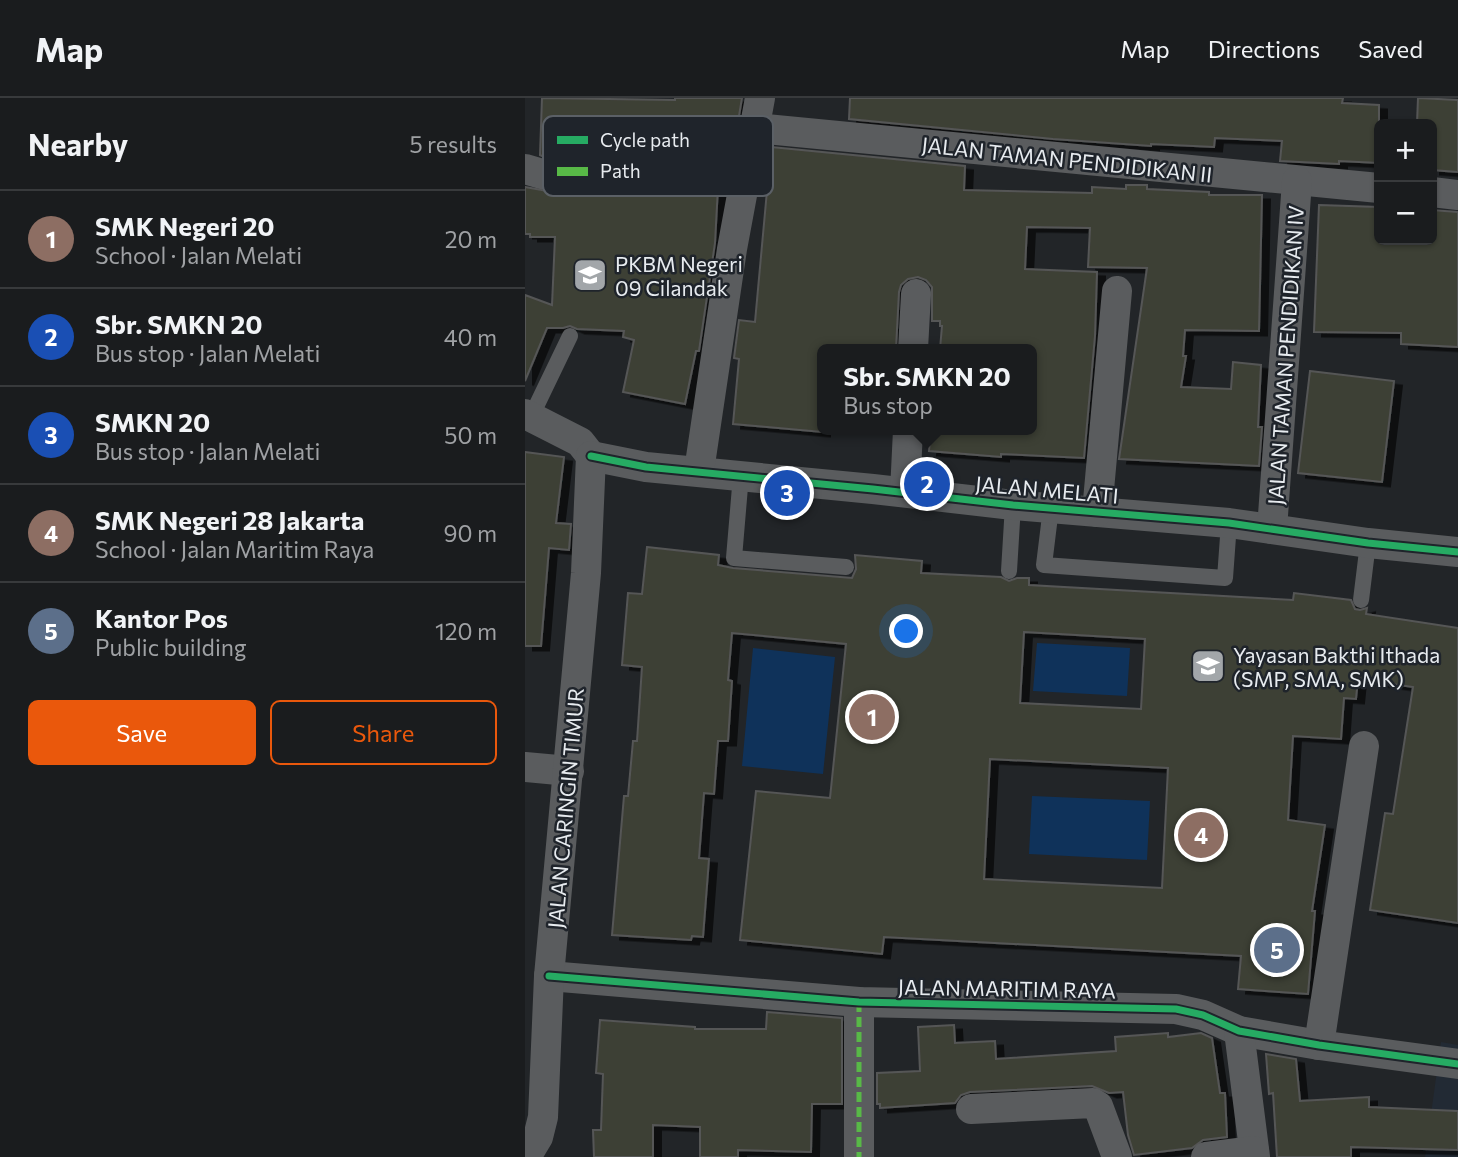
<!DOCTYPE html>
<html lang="en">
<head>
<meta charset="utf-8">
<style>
	body { margin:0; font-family:Commissioner,sans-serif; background:#232527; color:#f1f3f6 }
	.controls { position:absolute; right:21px; top:21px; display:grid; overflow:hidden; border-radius:10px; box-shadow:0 2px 5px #0004 }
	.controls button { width:63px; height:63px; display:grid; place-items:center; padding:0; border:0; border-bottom:2px solid #383a3c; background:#1a1c1e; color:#f1f3f6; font:35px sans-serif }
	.you { position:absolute; left:382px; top:534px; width:24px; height:24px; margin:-18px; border:5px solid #fff; border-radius:50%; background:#1a73e8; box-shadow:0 0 0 10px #1a73e833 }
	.badge { display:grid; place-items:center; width:46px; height:46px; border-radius:50%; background:#ea580c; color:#fff; font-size:23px; font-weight:700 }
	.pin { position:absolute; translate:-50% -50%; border:4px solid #fff; box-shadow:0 2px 7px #0006 }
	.popup { position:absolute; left:292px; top:246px; width:220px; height:91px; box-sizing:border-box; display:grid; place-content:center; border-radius:10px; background:#1a1c1e; filter:drop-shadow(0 2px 5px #0005); font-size:23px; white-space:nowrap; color:#9fa1a4 }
	.popup b { font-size:26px; color:#f1f3f6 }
	.popup::after { content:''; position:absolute; left:50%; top:100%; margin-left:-14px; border:14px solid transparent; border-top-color:#1a1c1e }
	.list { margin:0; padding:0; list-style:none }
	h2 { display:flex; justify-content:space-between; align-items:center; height:91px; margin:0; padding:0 28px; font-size:30px }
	h2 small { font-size:23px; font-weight:400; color:#9fa1a4 }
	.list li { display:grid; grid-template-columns:46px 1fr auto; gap:21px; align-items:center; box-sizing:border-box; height:98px; padding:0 28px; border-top:2px solid #383a3c }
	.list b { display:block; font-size:26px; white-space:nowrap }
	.list p { margin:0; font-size:23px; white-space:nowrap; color:#9fa1a4 }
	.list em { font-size:23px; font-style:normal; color:#9fa1a4 }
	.actions { display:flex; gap:14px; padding:21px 28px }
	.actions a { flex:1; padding:16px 0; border:2px solid #ea580c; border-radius:10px; text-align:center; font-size:24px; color:#ea580c }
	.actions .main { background:#ea580c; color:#fff }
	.map { position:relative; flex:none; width:933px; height:1059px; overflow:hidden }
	header { display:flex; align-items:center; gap:42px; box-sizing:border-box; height:98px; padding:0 35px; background:#1a1c1e; border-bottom:2px solid #383a3c }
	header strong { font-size:33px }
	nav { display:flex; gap:38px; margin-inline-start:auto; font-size:24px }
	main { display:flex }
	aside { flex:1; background:#1a1c1e }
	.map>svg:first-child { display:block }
</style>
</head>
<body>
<header>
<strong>Map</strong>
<nav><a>Map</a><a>Directions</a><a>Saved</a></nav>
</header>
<main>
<aside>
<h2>Nearby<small>5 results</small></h2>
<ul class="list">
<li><span class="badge" style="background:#8d6e63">1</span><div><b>SMK Negeri 20</b><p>School · Jalan Melati</p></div><em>20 m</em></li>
<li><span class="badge" style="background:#1a4fb4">2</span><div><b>Sbr. SMKN 20</b><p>Bus stop · Jalan Melati</p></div><em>40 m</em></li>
<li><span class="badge" style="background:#1a4fb4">3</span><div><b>SMKN 20</b><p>Bus stop · Jalan Melati</p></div><em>50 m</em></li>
<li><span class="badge" style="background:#8d6e63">4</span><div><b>SMK Negeri 28 Jakarta</b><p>School · Jalan Maritim Raya</p></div><em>90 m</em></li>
<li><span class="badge" style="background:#5c6f8a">5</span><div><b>Kantor Pos</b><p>Public building</p></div><em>120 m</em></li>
</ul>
<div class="actions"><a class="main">Save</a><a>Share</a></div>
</aside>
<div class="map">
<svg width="933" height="1059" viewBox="0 0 933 1059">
	<defs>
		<filter id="shadow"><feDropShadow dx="8" dy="4.5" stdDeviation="0" flood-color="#0009"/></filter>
	</defs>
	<rect width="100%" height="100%" fill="#222528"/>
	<path fill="#222a34" d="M916 944 933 947V1059H900Z"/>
	<g fill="#0f325a">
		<path d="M512 545 605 550 602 598 508 593Z"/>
		<path d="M228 550 310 559 298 676 217 668Z"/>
		<path d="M507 698 625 703 622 762 504 756Z"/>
	</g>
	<g fill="#3e3f36" stroke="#555656" stroke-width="2" fill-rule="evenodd" filter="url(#shadow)">
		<path d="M17 0 150 2V0H217L212 30 151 27 143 28 137 33 90 31 88 97 142 96V87L193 89 190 145 174 253H171L160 306 98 294 109 242 98 239 99 233 52 231 45 228 38 230H22L0 283V197L27 207 30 139H5V136H0V89L22 93 30 88 34 80V73L30 64 15 57Z"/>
		<path d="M325 0H818L817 5 854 7V65L814 63V66L755 63 757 43 690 40 689 49 626 46V48L528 41 324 21Z"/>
		<path d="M893 0 933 2V74L907 72V26H892Z"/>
		<path d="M246 49 440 68 439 92 567 95V89L601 91V87H622V91L684 94V97H737L734 233 660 232 658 258H661L656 289 706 291 708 264 736 267 733 329H737L734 368 594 361 622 170 563 169 565 130 502 129 500 171 572 174 570 238 559 360 476 356V359L404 353 406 332H507V251H415L417 228H415V223H407V189L401 182 393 179 383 181 376 187 374 194 371 251H297V334L208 326 214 261 209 260 214 222 230 224Z"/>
		<path d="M794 107 854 109V142H907V112L933 114V249L876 246V235L789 234Z"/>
		<path d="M785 273 869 283 857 384 773 375Z"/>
		<path d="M0 354 39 359 31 425 46 426 44 452 24 450 16 548H0Z"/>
		<path d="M122 449 194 457 193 467 208 470 327 480 331 471 330 457 397 463 396 475 476 479 484 483 492 480H504V487L768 502 769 495 826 502 830 511 835 512 842 510 841 516 933 530V825L845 812 860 715 868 716 888 589 833 581 831 601 819 600 816 641 768 638 763 722 800 727 787 813H790L783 896 713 891 716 858 359 839 357 856 215 842 231 693 305 700 321 546 207 535 203 582 207 583 203 643H193L189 696 179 695 174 760 184 761 178 839 167 838 166 842 87 837 99 698H103L108 643H112L117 569 97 567 103 495 117 496ZM499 534 620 541 616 611 495 605ZM465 661 643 670 637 790 459 781Z"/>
		<path d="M242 914 317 920V1006H287L286 1054 213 1052V1059H175V1029L128 1027V1059H69L68 1032H76L78 976 71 975 75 922 170 929V931H241Z"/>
		<path d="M429 927 430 945 470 943 471 961 591 953 590 939 643 935V939L676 935 687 940 695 995H700L702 1039 678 1042 667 1050 609 1057 603 1037 598 994 584 995 567 988 445 994 436 997 430 1005 355 1010V1006H352V975L395 973 393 929Z"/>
		<path d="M741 956 771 961 775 1003 844 999V1009L933 1013V1052L826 1049V1059H752L748 995 744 996Z"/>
	</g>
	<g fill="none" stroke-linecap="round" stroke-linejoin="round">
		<g stroke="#5a5c5e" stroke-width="16">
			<path d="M6 319 45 238"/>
			<path d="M216 377 209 460 321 469"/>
			<path d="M526 410 519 467 700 480 704 425"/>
			<path d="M484 473 488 407"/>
			<path d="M836 502 843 445"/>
		</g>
		<g stroke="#5a5c5e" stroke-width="30">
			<path d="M230 30 854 90"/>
			<path d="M150 44 227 48"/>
			<path d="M0 71 17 76"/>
			<path d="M907 94 933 97"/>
			<path d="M388 251 391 196"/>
			<path d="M0 316 55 344 66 358"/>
			<path d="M66 358 121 369 348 391 488 407 704 425 843 445 933 454"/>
			<path d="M174 373 207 151 235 0"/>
			<path d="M380 394 383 332"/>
			<path d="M572 414 592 193"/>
			<path d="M747 431 772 83"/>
			<path d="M0 669 44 673"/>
			<path d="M24 878 334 904 651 911 678 917 714 933 794 947 933 966"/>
			<path d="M334 904V1059"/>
			<path d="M714 933 730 1059"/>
			<path d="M794 947 839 648"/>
			<path d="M446 1011 568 1005 573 1008 592 1059"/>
			<path d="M1 1059 13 1039 18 1019 24 878 61 475 66 358"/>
			<path d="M681 1059 729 1053"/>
		</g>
		<path stroke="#58b947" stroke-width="5" stroke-dasharray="10 5" stroke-linecap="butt" d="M334 904V1059"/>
		<g stroke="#1f242b" stroke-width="11">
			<g id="cycleway">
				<path d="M66 358 121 369 348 391 488 407 704 425 843 445 933 454"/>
				<path d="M24 878 334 904 651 911 678 917 714 933 794 947 933 966"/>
			</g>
		</g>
		<use href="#cycleway" stroke="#26ab63" stroke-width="7"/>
	</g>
	<defs>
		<g id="school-square" transform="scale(1.75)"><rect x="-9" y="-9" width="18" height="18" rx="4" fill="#a2a6a9" stroke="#1f242b"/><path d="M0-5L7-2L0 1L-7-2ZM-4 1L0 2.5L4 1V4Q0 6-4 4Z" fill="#fff"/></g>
	</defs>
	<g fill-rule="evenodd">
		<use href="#school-square" x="65" y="177"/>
		<use href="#school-square" x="683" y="568"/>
	</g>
	<g text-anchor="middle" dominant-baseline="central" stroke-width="5" stroke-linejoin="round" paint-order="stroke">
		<g font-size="21" fill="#e7ebef" stroke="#1f242b">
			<text transform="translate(542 61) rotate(6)">JALAN TAMAN PENDIDIKAN II</text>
			<text transform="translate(760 257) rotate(-86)">JALAN TAMAN PENDIDIKAN IV</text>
			<text transform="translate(522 391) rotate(5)">JALAN MELATI</text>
			<text transform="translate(40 710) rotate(-85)">JALAN CARINGIN TIMUR</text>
			<text transform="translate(482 890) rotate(1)">JALAN MARITIM RAYA</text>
		</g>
		<g font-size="21" fill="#e7ebef" stroke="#1f242b" text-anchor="start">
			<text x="90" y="165">PKBM Negeri<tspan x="90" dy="24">09 Cilandak</tspan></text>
			<text x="708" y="556">Yayasan Bakthi Ithada<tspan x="708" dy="24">(SMP, SMA, SMK)</tspan></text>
		</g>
	</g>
	<rect x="18" y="18" width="230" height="80" rx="10" fill="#1f242b" stroke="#5b6066" stroke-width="2"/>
	<rect x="32" y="38" width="31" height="8" fill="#26ab63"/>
	<rect x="32" y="69" width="31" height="9" fill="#58b947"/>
	<g font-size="19" fill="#e7ebef">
		<text x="75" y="49">Cycle path</text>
		<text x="75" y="80">Path</text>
	</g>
</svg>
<div class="controls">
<button>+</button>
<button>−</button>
</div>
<div class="you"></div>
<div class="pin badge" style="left:347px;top:619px;background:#8d6e63">1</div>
<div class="pin badge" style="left:402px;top:386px;background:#1a4fb4">2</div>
<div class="popup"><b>Sbr. SMKN 20</b>Bus stop</div>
<div class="pin badge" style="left:262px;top:395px;background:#1a4fb4">3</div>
<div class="pin badge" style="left:676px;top:737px;background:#8d6e63">4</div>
<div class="pin badge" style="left:752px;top:852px;background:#5c6f8a">5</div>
</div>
</main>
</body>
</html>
